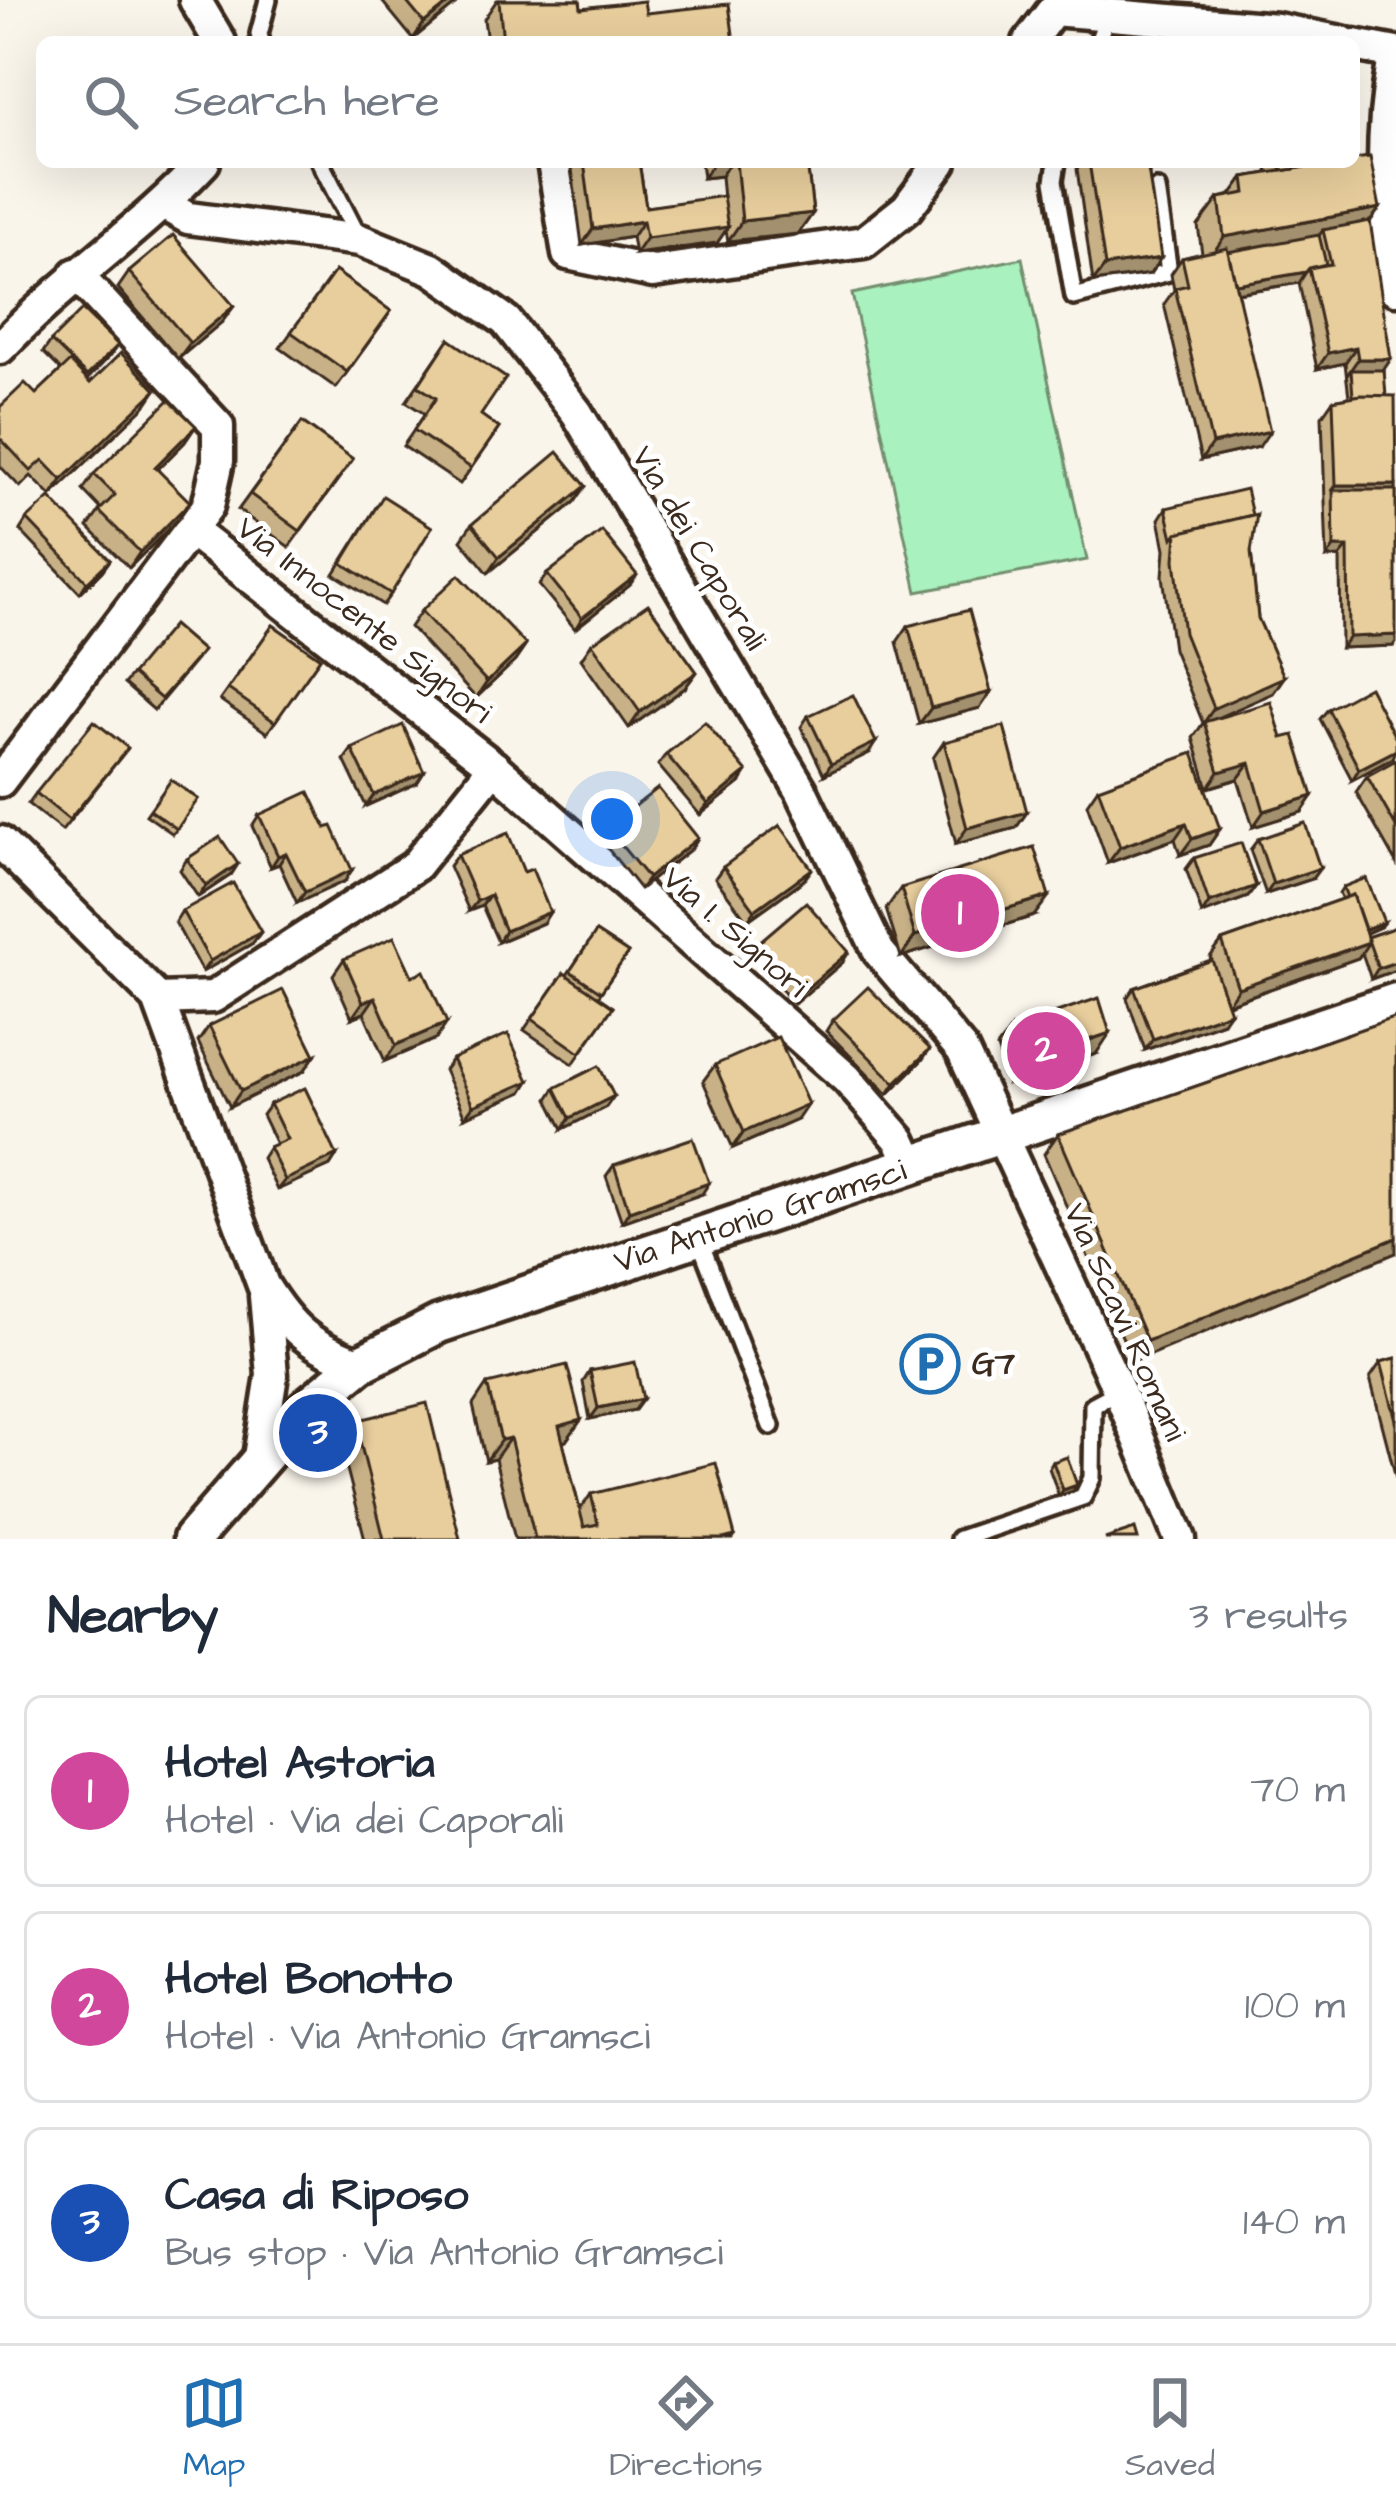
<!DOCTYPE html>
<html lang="en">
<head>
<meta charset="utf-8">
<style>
	body { margin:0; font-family:"Architects Daughter",sans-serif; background:#f2f2f3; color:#1f2937 }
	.you { position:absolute; left:612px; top:819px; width:42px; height:42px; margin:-30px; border:9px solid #fff; border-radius:50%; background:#1a73e8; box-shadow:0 0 0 18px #1a73e833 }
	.badge { display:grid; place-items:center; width:78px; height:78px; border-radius:50%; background:#1f6fb2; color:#fff; font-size:39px; font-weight:700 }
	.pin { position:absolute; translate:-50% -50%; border:6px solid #fff; box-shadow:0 3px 12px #0006 }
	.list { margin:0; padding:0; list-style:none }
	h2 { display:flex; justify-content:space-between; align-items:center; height:156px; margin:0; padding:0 48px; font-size:51px }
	h2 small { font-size:39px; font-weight:400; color:#747a83 }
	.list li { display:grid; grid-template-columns:78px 1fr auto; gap:36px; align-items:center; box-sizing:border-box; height:192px; margin:0 24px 24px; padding:0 24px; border:3px solid #e0e1e3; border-radius:18px }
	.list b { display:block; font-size:45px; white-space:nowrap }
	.list p { margin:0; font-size:39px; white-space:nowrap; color:#747a83 }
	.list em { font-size:39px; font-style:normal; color:#747a83 }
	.icon { flex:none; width:66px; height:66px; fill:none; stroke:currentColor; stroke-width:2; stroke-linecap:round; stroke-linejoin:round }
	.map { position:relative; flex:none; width:1396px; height:1539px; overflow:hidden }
	.search { position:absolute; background:#fff; box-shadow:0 12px 48px #0002; left:36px; right:36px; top:36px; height:132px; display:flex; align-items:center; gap:30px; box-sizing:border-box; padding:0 42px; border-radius:18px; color:#747a83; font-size:45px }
	.sheet { height:804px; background:#fff }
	nav { display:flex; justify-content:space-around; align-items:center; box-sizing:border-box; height:168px; border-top:3px solid #e0e1e3; background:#fff; font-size:33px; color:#747a83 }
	nav a { display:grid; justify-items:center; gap:6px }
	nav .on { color:#1f6fb2 }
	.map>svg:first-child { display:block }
</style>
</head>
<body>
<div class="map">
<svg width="1396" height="1539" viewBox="0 0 1396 1539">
	<rect width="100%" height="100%" fill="#faf5eb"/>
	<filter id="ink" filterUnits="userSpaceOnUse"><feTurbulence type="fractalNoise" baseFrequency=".00833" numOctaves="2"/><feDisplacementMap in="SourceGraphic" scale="24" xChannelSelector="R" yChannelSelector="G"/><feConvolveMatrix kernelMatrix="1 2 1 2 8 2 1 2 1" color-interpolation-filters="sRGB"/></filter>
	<g filter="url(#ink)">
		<path fill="#a9f1be" stroke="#728e6e" stroke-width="3" d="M1022 258 1087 560 917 592 852 294Z"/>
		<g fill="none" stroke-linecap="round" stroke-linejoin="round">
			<g stroke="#3b2a1e" stroke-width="24">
				<g id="service">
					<path d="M261 42 259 34 268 0"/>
					<path d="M1098 42 1108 15"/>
					<path d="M320 162 360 240"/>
					<path d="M1057 162 1054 181 1074 297 1169 272 1157 189"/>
					<path d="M699 1239 771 1426"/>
					<path d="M959 1539 1083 1497 1092 1478 1093 1405 1119 1391"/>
				</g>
			</g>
			<g stroke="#3b2a1e" stroke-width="39">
				<g id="minor">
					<path d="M195 0 220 42"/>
					<path d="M1029 42 1053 10 1277 29 1342 42"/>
					<path d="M1354 45 1396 53"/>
					<path d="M553 162 568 254 653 272 864 242 907 208 941 162"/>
					<path d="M165 205 188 218 360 240 432 269 506 321 577 413 801 790 879 952 962 1050 1119 1391 1180 1539"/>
					<path d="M0 348C64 280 141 230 204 162"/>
					<path d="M190 530 494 767 847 1079 900 1140 912 1166"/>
					<path d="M0 781 208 506 218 461V426L76 274"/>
					<path d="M0 842 158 999 263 1285C291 1330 310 1346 360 1364"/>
					<path d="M158 999 213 997 415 866 494 767"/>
					<path d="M259 1457 272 1375 265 1296"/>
				</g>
			</g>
			<g stroke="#3b2a1e" stroke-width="45">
				<g id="tertiary">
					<path d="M1396 63C1382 139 1386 209 1396 286"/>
					<path d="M192 1539 306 1408 360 1364 439 1324 1396 1002"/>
				</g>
			</g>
			<use href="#service" stroke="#fff" stroke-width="15"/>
			<use href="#minor" stroke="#fff" stroke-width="30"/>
			<use href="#tertiary" stroke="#fff" stroke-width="36"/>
		</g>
		<g fill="#c8b187" stroke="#3b2a1e" stroke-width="3">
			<path d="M381 0H461L413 39Z"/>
			<path d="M497 0H580L581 8 646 13 734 42H487L484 19Z"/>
			<path d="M1356 159 1380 208 1370 221 1384 370 1393 646 1341 648 1340 557 1327 558 1322 416 1333 400 1349 397 1345 363 1317 369 1299 283 1238 293 1259 447 1201 460 1164 304 1174 290 1171 274 1182 258 1202 253 1198 226 1219 198 1231 195 1244 177 1268 173 1266 162H1354Z"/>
			<path d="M571 162H639L646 207 723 199 721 176 703 178 701 162H807L813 213 798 234 728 241 726 230 717 243 635 254 632 237 582 245Z"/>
			<path d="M1081 162H1186L1183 166 1149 171 1150 274 1093 282 1077 169Z"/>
			<path d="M335 271 391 311 336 388 280 348Z"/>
			<path d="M129 272 234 306 222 322 178 359 118 288Z"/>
			<path d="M449 339 481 415 499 428 460 484 403 446 425 414 406 402Z"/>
			<path d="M51 341 118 345 110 356 87 380 90 383 145 406 51 496 31 476 20 487 0 466V407L36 394 61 370 43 352Z"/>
			<path d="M302 422 353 459 289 547 238 510Z"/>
			<path d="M185 442 158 469 179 518 129 568 88 527 101 509 83 490 94 474Z"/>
			<path d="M575 502 488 573 461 540 472 524Z"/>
			<path d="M376 507 391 594 383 605 334 574Z"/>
			<path d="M1166 508 1251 552 1258 618 1284 677 1273 693 1214 719 1282 738 1313 796 1302 812 1253 827 1238 779 1208 788 1193 738 1203 723 1173 649 1163 576 1165 549 1159 519Z"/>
			<path d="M27 519 110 560 102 571 80 593 20 530Z"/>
			<path d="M547 574 629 586 575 629 539 585Z"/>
			<path d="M421 611 526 645 515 661 476 698 410 627Z"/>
			<path d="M273 625 320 658 267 733 220 700Z"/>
			<path d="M908 626 991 692 980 708 919 724 897 642Z"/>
			<path d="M592 643 685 688 629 728 581 659Z"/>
			<path d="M195 661 154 710 124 684 132 674Z"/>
			<path d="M1328 709 1393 758 1352 780 1320 719Z"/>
			<path d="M808 716 869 753 824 775 801 727Z"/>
			<path d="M944 742 1027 812 1016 828 956 844 933 758Z"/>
			<path d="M128 748 62 831 28 804 36 793Z"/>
			<path d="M352 749 424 772 417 783 366 806 344 760Z"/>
			<path d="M666 754 740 783 700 815 658 765Z"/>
			<path d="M1396 760V863L1356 792 1367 776Z"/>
			<path d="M171 780 198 799 173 834 146 815Z"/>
			<path d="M1098 788 1220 829 1209 845 1180 855 1175 839 1108 863 1087 804Z"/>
			<path d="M259 815 345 881 297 903 279 864 271 867 252 826Z"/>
			<path d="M607 828 691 849 640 889 600 839Z"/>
			<path d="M1258 839 1312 879 1266 894 1250 850Z"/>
			<path d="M457 855 524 872 550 912 543 923 498 942 482 906 469 911 449 866Z"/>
			<path d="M1194 858 1256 886 1248 897 1202 914 1186 869Z"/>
			<path d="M187 859 238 864 231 875 198 897 180 870Z"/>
			<path d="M723 867 804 880 747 921 715 878Z"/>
			<path d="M1343 887 1380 927 1366 933 1367 937 1396 927V970L1371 979 1362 953 1358 958 1228 1004 1223 1022 1145 1050 1127 998 1134 988 1211 960 1210 957 1222 941 1342 899 1339 893Z"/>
			<path d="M901 888 1034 916 901 957 886 909Z"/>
			<path d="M182 911 253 943 202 972 175 922Z"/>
			<path d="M596 932 628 953 598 997 613 1007 573 1064 524 1030 564 973 567 975Z"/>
			<path d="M758 943 842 963 794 1004 751 954Z"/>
			<path d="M344 959 412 976 436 1039 385 1061 364 1013 352 1018 333 975Z"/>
			<path d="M1396 1017 1133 1362 1044 1154 1058 1134Z"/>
			<path d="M833 1020 922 1060 888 1094 826 1031Z"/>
			<path d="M209 1026 315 1055 304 1071 230 1107 198 1042Z"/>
			<path d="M1012 1027 1096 1054 1009 1083 997 1048Z"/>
			<path d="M452 1059 529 1081 522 1092 465 1117 444 1070Z"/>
			<path d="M715 1065 797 1120 733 1148 703 1081Z"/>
			<path d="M555 1088 614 1096 606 1107 563 1129 548 1099Z"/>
			<path d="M270 1104 337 1155 330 1166 277 1190 262 1158 269 1147 276 1144 262 1115Z"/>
			<path d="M614 1165 702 1194 622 1222 606 1176Z"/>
			<path d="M1396 1358V1478L1370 1378 1381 1362Z"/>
			<path d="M590 1371 643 1399 635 1410 590 1419 583 1382Z"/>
			<path d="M487 1384 581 1420 566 1441 563 1442 580 1510 591 1494 735 1536 733 1539H515L495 1459 486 1461 473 1405Z"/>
			<path d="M355 1421 460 1539H365L340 1442Z"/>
			<path d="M1053 1462 1073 1491 1059 1496 1049 1468Z"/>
		</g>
		<g fill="#a2906e" stroke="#3b2a1e" stroke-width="3">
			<path d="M453 0H461L413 39 424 23Z"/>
			<path d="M714 162H730L721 176 703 178Z"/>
			<path d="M1143 162H1186L1183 166 1135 173Z"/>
			<path d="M1193 162H1218L1190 167Z"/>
			<path d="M1380 208 1359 237 1323 230 1312 246 1204 266 1224 237Z"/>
			<path d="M813 213 798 234 728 241 742 221Z"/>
			<path d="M643 221 632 237 582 245 593 229Z"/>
			<path d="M728 227 717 243 635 254 646 238Z"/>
			<path d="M1161 258 1150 274 1093 282 1105 266Z"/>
			<path d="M1306 272 1299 283 1222 295 1230 285Z"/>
			<path d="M234 306 222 322 178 359 190 343Z"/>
			<path d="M1356 347 1345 363 1317 369 1328 353Z"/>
			<path d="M1358 359H1391L1380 375 1351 370 1347 375Z"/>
			<path d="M156 390 145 406 51 496 62 480Z"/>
			<path d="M196 426 185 442 144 483 155 467Z"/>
			<path d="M1270 431 1259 447 1201 460 1212 444Z"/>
			<path d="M1336 485H1396V501L1333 490Z"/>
			<path d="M586 486 575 502 488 573 499 557Z"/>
			<path d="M190 502 179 518 129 568 140 552Z"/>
			<path d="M1334 547H1348L1340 557 1327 558Z"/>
			<path d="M110 560 102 571 80 593 87 582Z"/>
			<path d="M637 575 629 586 575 629 582 618Z"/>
			<path d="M1396 635V642L1393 646 1341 648 1349 637Z"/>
			<path d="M526 645 515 661 476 698 487 682Z"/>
			<path d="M697 672 685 688 629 728 640 712Z"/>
			<path d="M1284 677 1273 693 1203 724 1214 708Z"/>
			<path d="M991 692 980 708 919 724 931 708Z"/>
			<path d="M876 742 869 753 824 775 831 764Z"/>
			<path d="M1396 750 1393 758 1352 780 1359 769Z"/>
			<path d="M1250 763 1238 779 1208 788 1219 772Z"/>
			<path d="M424 772 417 783 366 806 374 795Z"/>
			<path d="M747 772 740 783 700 815 708 804Z"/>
			<path d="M1313 796 1302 812 1253 827 1264 811Z"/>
			<path d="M1027 812 1016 828 956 844 967 828Z"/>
			<path d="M1186 823 1175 839 1108 863 1120 847Z"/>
			<path d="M1220 829 1209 845 1180 855 1192 839Z"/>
			<path d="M698 838 691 849 640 889 648 878Z"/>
			<path d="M286 853 279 864 271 867 278 856Z"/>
			<path d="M238 864 231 875 198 897 206 886Z"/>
			<path d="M1320 868 1312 879 1266 894 1273 884Z"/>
			<path d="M812 869 804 880 747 921 755 910Z"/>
			<path d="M352 870 345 881 297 903 305 892Z"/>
			<path d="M1256 886 1248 897 1202 914 1209 903Z"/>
			<path d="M490 895 482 906 469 911 477 901Z"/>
			<path d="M1049 896 1034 916 901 957 915 936Z"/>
			<path d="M550 912 543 923 498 942 505 931Z"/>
			<path d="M1384 922 1380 927 1357 937 1361 931Z"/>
			<path d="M261 932 253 943 202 972 210 961Z"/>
			<path d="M1369 942 1358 958 1227 1004 1238 988Z"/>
			<path d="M849 952 842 963 794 1004 801 993Z"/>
			<path d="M1396 962V970L1371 979 1378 968Z"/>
			<path d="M375 997 364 1013 352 1018 363 1002Z"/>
			<path d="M1230 1012 1223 1022 1145 1050 1153 1039Z"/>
			<path d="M447 1023 436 1039 385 1061 396 1045Z"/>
			<path d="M1110 1033 1096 1054 1009 1083 1024 1062Z"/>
			<path d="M930 1049 922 1060 888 1094 895 1083Z"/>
			<path d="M315 1055 304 1071 230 1107 241 1091Z"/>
			<path d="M529 1081 522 1092 465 1117 473 1106Z"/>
			<path d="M614 1096 606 1107 563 1129 570 1118Z"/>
			<path d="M808 1104 797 1120 733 1148 744 1132Z"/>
			<path d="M337 1155 330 1166 277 1190 285 1180Z"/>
			<path d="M709 1183 702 1194 622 1222 629 1211Z"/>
			<path d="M1396 1238V1253L1133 1362 1147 1341Z"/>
			<path d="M643 1399 635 1410 590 1419 598 1408Z"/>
			<path d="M581 1420 566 1441 544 1446 559 1426Z"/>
			<path d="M510 1438 495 1459 486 1461 501 1440Z"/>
			<path d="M1077 1485 1073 1491 1059 1496 1063 1490Z"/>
		</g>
		<g fill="#e8ce9d" stroke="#3b2a1e" stroke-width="3">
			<path d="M405 0H453L424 23Z"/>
			<path d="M499 0H580L581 8 644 1 646 13 729 4 734 42H503Z"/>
			<path d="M1370 157 1380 208 1224 237 1219 198 1246 193 1244 177 1336 162H1354V159Z"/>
			<path d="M584 162H639L646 207 723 196 728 227 646 238 643 221 593 229Z"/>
			<path d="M736 162H807L813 213 742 221Z"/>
			<path d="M1089 162H1147L1161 258 1105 266Z"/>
			<path d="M1280 162H1336L1282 171Z"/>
			<path d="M1370 221 1391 359H1358L1356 347 1328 353 1309 268 1331 264 1323 230Z"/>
			<path d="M173 235 234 306 190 343 129 272Z"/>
			<path d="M1319 235 1326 264 1309 268 1306 272 1236 284 1228 252Z"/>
			<path d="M1227 248 1270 431 1212 444 1175 288 1188 285 1182 258Z"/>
			<path d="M335 271 391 311 347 372 291 332Z"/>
			<path d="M82 310 118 345 87 376 51 341Z"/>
			<path d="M449 339 506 378 481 415 499 428 471 468 414 430 436 398 418 386Z"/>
			<path d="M121 353 156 390 62 480 43 460 31 471 0 438V407L25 383 36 394 70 362 90 383Z"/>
			<path d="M1351 370H1384L1386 396H1353Z"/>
			<path d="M1361 395 1395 396 1396 485H1336L1333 400Z"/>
			<path d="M169 400 196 426 155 467 190 502 140 552 99 511 115 495 94 474Z"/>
			<path d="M302 422 353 459 300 531 250 494Z"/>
			<path d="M558 452 586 486 499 557 472 524Z"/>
			<path d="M1246 489 1252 515 1177 533 1173 538 1166 508Z"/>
			<path d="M1333 490H1396V635L1349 637 1348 547H1334Z"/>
			<path d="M383 496 432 527 391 594 342 563Z"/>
			<path d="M50 498 110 560 87 582 27 519Z"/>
			<path d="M1257 514 1251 552 1258 618 1284 677 1214 708 1184 633 1175 560 1177 533Z"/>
			<path d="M602 531 637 575 582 618 547 574Z"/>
			<path d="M459 575 526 645 487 682 421 611Z"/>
			<path d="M648 604 697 672 640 712 592 643Z"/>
			<path d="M969 610 991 692 931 708 908 626Z"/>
			<path d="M173 625 203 651 161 699 132 674Z"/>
			<path d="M273 625 320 658 275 722 228 689Z"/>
			<path d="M1369 687 1396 739V750L1359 769 1328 709Z"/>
			<path d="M853 695 876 742 831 764 808 716Z"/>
			<path d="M1271 702 1282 738 1294 735 1313 796 1264 811 1250 763 1219 772 1204 722Z"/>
			<path d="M94 721 128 748 69 820 36 793Z"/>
			<path d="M705 722 747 772 708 804 666 754Z"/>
			<path d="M403 725 424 772 374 795 352 749Z"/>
			<path d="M1004 726 1027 812 967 828 944 742Z"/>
			<path d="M1193 753 1220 829 1192 839 1186 823 1120 847 1098 788Z"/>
			<path d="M1396 760V827L1367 776Z"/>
			<path d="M171 780 198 799 177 829 150 810Z"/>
			<path d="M658 788 698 838 648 878 607 828Z"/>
			<path d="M309 792 326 828 332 826 352 870 305 892 286 853 278 856 259 815Z"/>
			<path d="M1305 823 1320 868 1273 884 1258 839Z"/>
			<path d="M780 825 812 869 755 910 723 867Z"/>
			<path d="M508 833 524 872 532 869 550 912 505 931 490 895 477 901 457 855Z"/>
			<path d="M220 837 238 864 206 886 187 859Z"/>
			<path d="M1241 843 1256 886 1209 903 1194 858Z"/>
			<path d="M1034 847 1049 896 915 936 901 888Z"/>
			<path d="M1366 878 1384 922 1365 929 1353 895 1347 897 1343 887Z"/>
			<path d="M233 883 261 932 210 961 182 911Z"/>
			<path d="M1353 895 1369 942 1238 988 1222 941Z"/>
			<path d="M806 902 849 952 801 993 758 943Z"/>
			<path d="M1396 927V962L1378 968 1367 937Z"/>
			<path d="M596 932 628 953 601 992 570 971Z"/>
			<path d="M394 937 412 976 424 971 447 1023 396 1045 375 997 363 1002 344 959Z"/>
			<path d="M1212 960 1230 1012 1153 1039 1134 988Z"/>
			<path d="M564 973 613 1007 580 1053 532 1019Z"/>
			<path d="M868 987 930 1049 895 1083 833 1020Z"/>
			<path d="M283 990 315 1055 241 1091 209 1026Z"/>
			<path d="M1099 998 1110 1033 1024 1062 1012 1027Z"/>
			<path d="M1396 1017V1238L1147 1341 1058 1134Z"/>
			<path d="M508 1034 529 1081 473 1106 452 1059Z"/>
			<path d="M778 1037 808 1104 744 1132 715 1065Z"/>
			<path d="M599 1066 614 1096 570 1118 555 1088Z"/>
			<path d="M305 1088 337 1155 285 1180 269 1147 287 1139 270 1104Z"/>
			<path d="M693 1138 709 1183 629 1211 614 1165Z"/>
			<path d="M1396 1358V1420L1381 1362Z"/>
			<path d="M635 1362 643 1399 598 1408 590 1371Z"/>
			<path d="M567 1365 581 1420 559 1426 584 1527 598 1524 591 1494 716 1463 735 1536 723 1539H532L535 1538 510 1438 501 1440 487 1384Z"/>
			<path d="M427 1403 460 1539H384L355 1421Z"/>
			<path d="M1067 1457 1077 1485 1063 1490 1053 1462Z"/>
			<path d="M1135 1529 1138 1539H1105Z"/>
		</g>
	</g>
	<defs>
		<g id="parking-ring" transform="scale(3)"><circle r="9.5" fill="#fff" stroke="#1f6fb2" stroke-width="1.5"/><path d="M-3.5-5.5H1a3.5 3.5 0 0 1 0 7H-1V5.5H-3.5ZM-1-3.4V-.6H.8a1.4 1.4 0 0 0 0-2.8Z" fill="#1f6fb2"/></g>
	</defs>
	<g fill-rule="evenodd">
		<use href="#parking-ring" x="930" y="1364"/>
	</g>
	<g text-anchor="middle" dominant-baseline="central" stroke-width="10" stroke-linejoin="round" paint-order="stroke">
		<g font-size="33" fill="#3b2a1e" stroke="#fff">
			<text transform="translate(699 548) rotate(59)">Via dei Caporali</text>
			<text transform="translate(364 620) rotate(38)">Via Innocente Signori</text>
			<text transform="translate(735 932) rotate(41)">Via I. Signori</text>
			<text transform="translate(760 1216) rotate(-18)">Via Antonio Gramsci</text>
			<text transform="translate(1125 1322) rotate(66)">Via Scavi Romani</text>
		</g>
		<g font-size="33" font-weight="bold" fill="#3b2a1e" stroke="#fff" text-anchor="start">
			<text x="972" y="1364">G7</text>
		</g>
	</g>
</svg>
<div class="you"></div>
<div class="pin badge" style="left:960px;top:913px;background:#d1479c">1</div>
<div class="pin badge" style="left:1046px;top:1051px;background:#d1479c">2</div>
<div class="pin badge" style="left:318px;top:1433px;background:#1a4fb4">3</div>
<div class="search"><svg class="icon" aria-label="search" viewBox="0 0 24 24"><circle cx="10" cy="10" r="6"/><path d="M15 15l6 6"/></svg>Search here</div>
</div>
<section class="sheet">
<h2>Nearby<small>3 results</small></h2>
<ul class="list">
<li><span class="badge" style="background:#d1479c">1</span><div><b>Hotel Astoria</b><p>Hotel · Via dei Caporali</p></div><em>70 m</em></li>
<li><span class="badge" style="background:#d1479c">2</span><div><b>Hotel Bonotto</b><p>Hotel · Via Antonio Gramsci</p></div><em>100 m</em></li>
<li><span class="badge" style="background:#1a4fb4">3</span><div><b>Casa di Riposo</b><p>Bus stop · Via Antonio Gramsci</p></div><em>140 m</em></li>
</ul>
</section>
<nav>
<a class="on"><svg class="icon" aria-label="map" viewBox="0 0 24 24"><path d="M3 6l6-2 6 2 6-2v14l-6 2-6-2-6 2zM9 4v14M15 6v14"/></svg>Map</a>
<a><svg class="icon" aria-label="directions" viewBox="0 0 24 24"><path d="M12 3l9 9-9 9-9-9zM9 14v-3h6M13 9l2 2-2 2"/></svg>Directions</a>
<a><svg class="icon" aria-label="saved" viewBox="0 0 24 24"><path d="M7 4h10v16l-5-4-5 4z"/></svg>Saved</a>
</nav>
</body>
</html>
